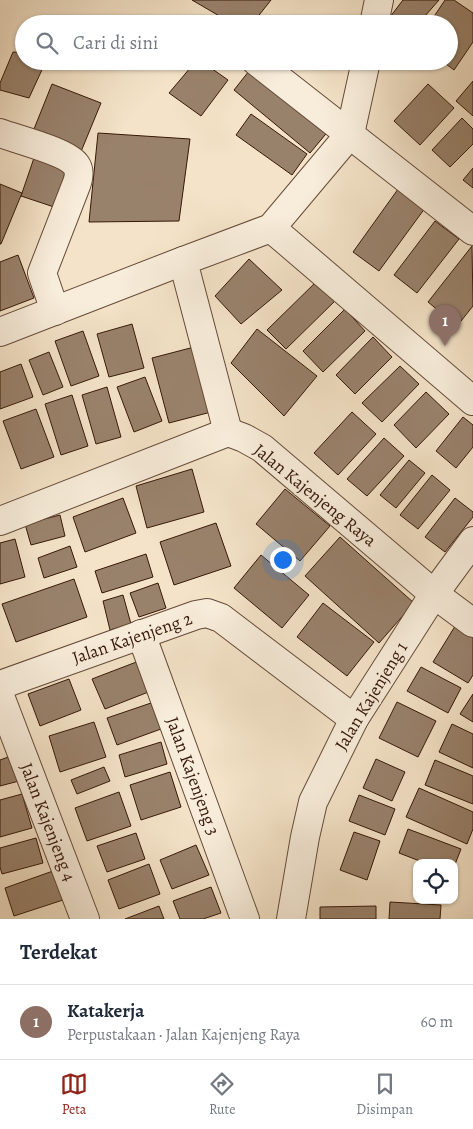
<!DOCTYPE html>
<html lang="id">
<head>
<meta charset="utf-8">
<style>
	body { margin:0; font-family:Alegreya,serif; background:#f2f2f3; color:#1f2937 }
	.controls { position:absolute; right:15px; bottom:15px; display:grid; overflow:hidden; border-radius:10px; box-shadow:0 1px 4px #0004 }
	.controls button { width:45px; height:45px; display:grid; place-items:center; padding:0; border:0; border-bottom:1px solid #e0e1e3; background:#fff; color:#1f2937; font:25px sans-serif }
	.you { position:absolute; left:282px; top:559px; width:18px; height:18px; margin:-12px; border:4px solid #fff; border-radius:50%; background:#1a73e8; box-shadow:0 0 0 8px #1a73e833 }
	.badge { display:grid; place-items:center; width:32px; height:32px; border-radius:50%; background:#8f2418; color:#fff; font-size:16px; font-weight:700 }
	.pin { position:absolute; translate:-50% -41px; filter:drop-shadow(0 1px 2px #0008) }
	.pin::after { content:''; position:absolute; top:26px; width:18px; height:15px; background:inherit; clip-path:polygon(0 0,100% 0,50% 100%) }
	.list { margin:0; padding:0; list-style:none }
	h2 { display:flex; justify-content:space-between; align-items:center; height:65px; margin:0; padding:0 20px; font-size:21px }
	h2 small { font-size:16px; font-weight:400; color:#747a83 }
	.list li { display:grid; grid-template-columns:32px 1fr auto; gap:15px; align-items:center; box-sizing:border-box; height:75px; padding:0 20px; border-top:1px solid #e0e1e3 }
	.list b { display:block; font-size:19px; white-space:nowrap }
	.list p { margin:0; font-size:16px; white-space:nowrap; color:#747a83 }
	.list em { font-size:16px; font-style:normal; color:#747a83 }
	.icon { flex:none; width:28px; height:28px; fill:none; stroke:currentColor; stroke-width:2; stroke-linecap:round; stroke-linejoin:round }
	.map { position:relative; flex:none; width:473px; height:919px; overflow:hidden }
	.search { position:absolute; background:#fff; box-shadow:0 1px 4px #0004; left:15px; right:15px; top:15px; height:55px; display:flex; align-items:center; gap:12px; box-sizing:border-box; padding:0 18px; border-radius:28px; color:#747a83; font-size:19px }
	.sheet { height:140px; background:#fff }
	nav { display:flex; justify-content:space-around; align-items:center; box-sizing:border-box; height:70px; border-top:1px solid #e0e1e3; background:#fff; font-size:14px; color:#747a83 }
	nav a { display:grid; justify-items:center; gap:2px }
	nav .on { color:#8f2418 }
	.map>svg:first-child { display:block }
</style>
</head>
<body>
<div class="map">
<svg width="473" height="919" viewBox="0 0 473 919">
	<rect width="100%" height="100%" fill="#f4e3c8"/>
	<filter id="stains"><feTurbulence type="fractalNoise" baseFrequency=".004" numOctaves="4"/><feColorMatrix values="0 0 0 0 .2 0 0 0 0 .09 0 0 0 0 .02 0 0 0 .5 -.17"/></filter>
	<radialGradient id="worn" r=".72"><stop offset=".6" stop-color="#630" stop-opacity="0"/><stop offset="1" stop-color="#630" stop-opacity=".3"/></radialGradient>
	<g fill="#99826c" stroke="#371809">
		<path d="M192 0H271L252 24H233Z"/>
		<path d="M403 0H439L418 24H398L390 17Z"/>
		<path d="M445 0H454L473 13V42L454 70 442 61H449V24H429Z"/>
		<path d="M13 52 24 53V61H46L29 98 0 90V83Z"/>
		<path d="M196 61H201L228 80 201 116 169 93Z"/>
		<path d="M253 66 330 129 310 153 234 90Z"/>
		<path d="M473 81V116L456 101Z"/>
		<path d="M52 84 101 103 80 154 32 134Z"/>
		<path d="M428 84 454 108 420 145 394 121Z"/>
		<path d="M251 114 307 154 292 175 236 135Z"/>
		<path d="M462 118 473 129V144L450 167 432 150Z"/>
		<path d="M98 133 190 139 179 221 89 222Z"/>
		<path d="M36 152 72 164 57 208 21 196Z"/>
		<path d="M473 168V188L463 180Z"/>
		<path d="M0 184 22 193 1 244H0Z"/>
		<path d="M401 185 428 204 379 271 353 252Z"/>
		<path d="M435 221 459 239 417 293 394 275Z"/>
		<path d="M472 246 473 306 457 326 428 302Z"/>
		<path d="M18 255 34 298 0 311V262Z"/>
		<path d="M249 259 282 290 241 324 215 296Z"/>
		<path d="M318 280 337 299 286 349 267 330Z"/>
		<path d="M345 309 365 331 323 372 303 351Z"/>
		<path d="M132 324 144 368 109 377 97 334Z"/>
		<path d="M257 329 317 376 284 416 231 363Z"/>
		<path d="M83 331 99 376 71 386 55 341Z"/>
		<path d="M373 337 392 357 355 394 336 375Z"/>
		<path d="M198 346 215 411 169 423 152 358Z"/>
		<path d="M49 352 63 387 43 395 29 360Z"/>
		<path d="M21 364 33 397 0 409V372Z"/>
		<path d="M400 366 419 384 382 422 362 403Z"/>
		<path d="M145 377 162 421 134 432 117 387Z"/>
		<path d="M107 387 121 437 96 444 82 395Z"/>
		<path d="M426 392 449 414 416 448 394 425Z"/>
		<path d="M72 395 88 446 61 455 45 404Z"/>
		<path d="M36 409 54 457 21 469 3 421Z"/>
		<path d="M352 412 376 434 338 475 314 453Z"/>
		<path d="M463 417 473 425V447L456 468 436 451Z"/>
		<path d="M384 438 404 456 367 496 347 479Z"/>
		<path d="M409 460 425 473 396 508 380 495Z"/>
		<path d="M192 469 204 512 147 528 136 486Z"/>
		<path d="M432 475 450 490 418 529 400 515Z"/>
		<path d="M285 489 330 526 300 561 256 524Z"/>
		<path d="M123 498 136 533 85 552 73 517Z"/>
		<path d="M455 498 473 512V517L445 552 425 537Z"/>
		<path d="M60 515 65 536 31 545 25 524Z"/>
		<path d="M216 523 231 566 174 585 160 542Z"/>
		<path d="M340 537 414 603 379 643 305 576Z"/>
		<path d="M15 539 25 577 0 584V543Z"/>
		<path d="M70 546 77 567 44 578 38 558Z"/>
		<path d="M146 554 153 577 102 593 95 571Z"/>
		<path d="M261 555 309 595 282 628 234 588Z"/>
		<path d="M74 579 87 617 16 642 2 604Z"/>
		<path d="M158 583 166 608 139 617 130 593Z"/>
		<path d="M123 595 131 624 110 630 103 601Z"/>
		<path d="M323 603 374 642 347 676 297 637Z"/>
		<path d="M457 623 473 633V675L468 683 433 662Z"/>
		<path d="M139 661 151 691 105 709 92 679Z"/>
		<path d="M421 667 461 688 448 713 407 691Z"/>
		<path d="M69 679 81 710 40 726 28 694Z"/>
		<path d="M473 694V722L460 714Z"/>
		<path d="M397 702 436 721 418 757 379 738Z"/>
		<path d="M151 703 161 729 117 745 107 718Z"/>
		<path d="M94 722 106 757 60 772 49 736Z"/>
		<path d="M452 724 473 734V768L439 752Z"/>
		<path d="M161 742 167 764 125 777 119 755Z"/>
		<path d="M11 756 19 781 0 786V760Z"/>
		<path d="M376 759 405 772 392 801 363 788Z"/>
		<path d="M435 760 473 776V804L425 785Z"/>
		<path d="M104 767 110 781 77 794 71 780Z"/>
		<path d="M170 772 181 807 141 820 130 785Z"/>
		<path d="M419 788 473 812V829L467 844 406 817Z"/>
		<path d="M119 792 131 826 87 841 75 808Z"/>
		<path d="M22 794 32 828 0 837V800Z"/>
		<path d="M359 795 395 809 385 835 349 821Z"/>
		<path d="M408 829 461 849 454 867V863H425L399 853Z"/>
		<path d="M354 832 380 841 367 880 340 870Z"/>
		<path d="M136 833 145 859 107 872 97 846Z"/>
		<path d="M36 838 43 863 2 874 0 867V848Z"/>
		<path d="M196 845 209 875 172 889 160 860Z"/>
		<path d="M149 864 160 894 119 909 108 880Z"/>
		<path d="M53 871 63 900 14 916 5 888Z"/>
		<path d="M211 887 221 913 203 919H180L173 901Z"/>
		<path d="M390 902 441 905 440 919H389Z"/>
		<path d="M159 906 164 919H125Z"/>
		<path d="M376 906V919H320V907Z"/>
	</g>
	<g fill="none" stroke-linecap="round" stroke-linejoin="round">
		<g stroke="#664b39" stroke-width="30">
			<g id="minor">
				<path d="M374 24 379 0"/>
				<path d="M256 61 473 231"/>
				<path d="M0 133C16 139 68 152 76 165 81 172 78 181 75 188L42 273 55 311"/>
				<path d="M271 228 473 401"/>
				<path d="M0 332 183 261"/>
				<path d="M228 432 183 261 271 228 350 134 366 61"/>
				<path d="M0 521 228 432 244 438 262 448 434 594 473 623"/>
				<path d="M141 634 245 919"/>
				<path d="M0 685 196 615 207 613 221 618 354 719"/>
				<path d="M0 696 85 919"/>
				<path d="M291 919 305 837 313 802 354 719 434 594 473 541"/>
			</g>
		</g>
		<use href="#minor" stroke="#f8eddb" stroke-width="28"/>
	</g>
	<g text-anchor="middle" dominant-baseline="central" stroke-width="4" stroke-linejoin="round" paint-order="stroke">
		<g font-size="18" fill="#371809" stroke="#f8eddb">
			<text transform="translate(315 495) rotate(39)">Jalan Kajenjeng Raya</text>
			<text transform="translate(132 638) rotate(-19)">Jalan Kajenjeng 2</text>
			<text transform="translate(371 696) rotate(-59)">Jalan Kajenjeng 1</text>
			<text transform="translate(193 776) rotate(70)">Jalan Kajenjeng 3</text>
			<text transform="translate(48 822) rotate(69)">Jalan Kajenjeng 4</text>
		</g>
	</g>
	<rect width="100%" height="100%" filter="url(#stains)"/>
	<rect width="100%" height="100%" fill="url(#worn)"/>
</svg>
<div class="controls">
<button><svg class="icon" aria-label="locate" viewBox="0 0 24 24"><circle cx="12" cy="12" r="6"/><path d="M12 2v4M12 18v4M2 12h4M18 12h4"/></svg></button>
</div>
<div class="you"></div>
<div class="pin badge" style="left:445px;top:346px;background:#8d6e63">1</div>
<div class="search"><svg class="icon" aria-label="search" viewBox="0 0 24 24"><circle cx="10" cy="10" r="6"/><path d="M15 15l6 6"/></svg>Cari di sini</div>
</div>
<section class="sheet">
<h2>Terdekat<small></small></h2>
<ul class="list">
<li><span class="badge" style="background:#8d6e63">1</span><div><b>Katakerja</b><p>Perpustakaan · Jalan Kajenjeng Raya</p></div><em>60 m</em></li>
</ul>
</section>
<nav>
<a class="on"><svg class="icon" aria-label="map" viewBox="0 0 24 24"><path d="M3 6l6-2 6 2 6-2v14l-6 2-6-2-6 2zM9 4v14M15 6v14"/></svg>Peta</a>
<a><svg class="icon" aria-label="directions" viewBox="0 0 24 24"><path d="M12 3l9 9-9 9-9-9zM9 14v-3h6M13 9l2 2-2 2"/></svg>Rute</a>
<a><svg class="icon" aria-label="saved" viewBox="0 0 24 24"><path d="M7 4h10v16l-5-4-5 4z"/></svg>Disimpan</a>
</nav>
</body>
</html>
